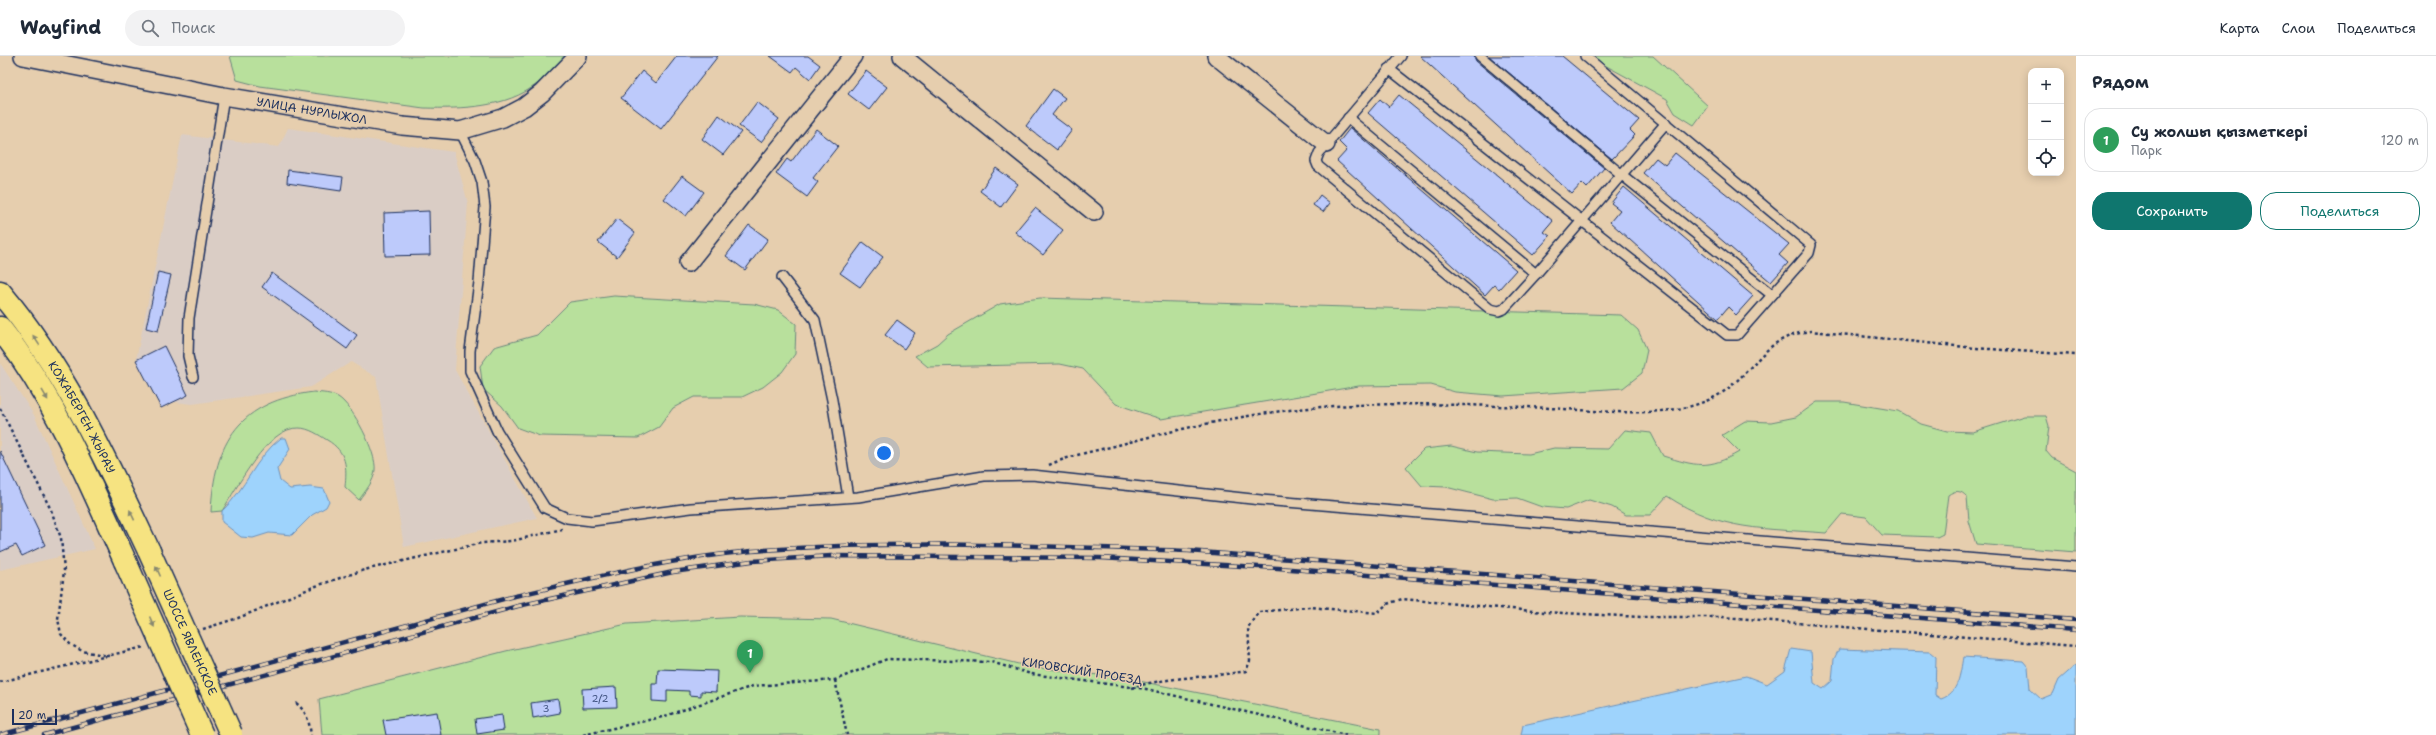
<!DOCTYPE html>
<html lang="ru">
<head>
<meta charset="utf-8">
<style>
	body { margin:0; font-family:"Shantell Sans",sans-serif; background:#f2f2f3; color:#1f2937 }
	.controls { position:absolute; right:12px; top:12px; display:grid; overflow:hidden; border-radius:8px; box-shadow:0 2px 10px #0003 }
	.controls button { width:36px; height:36px; display:grid; place-items:center; padding:0; border:0; border-bottom:1px solid #e0e1e3; background:#fff; color:#1f2937; font:20px sans-serif }
	.scale { position:absolute; left:12px; bottom:10px; width:45px; box-sizing:border-box; padding-left:4px; border:2px solid #1b2f5e; border-top:0; font-size:11px; line-height:14px; white-space:nowrap; color:#1b2f5e; -webkit-text-stroke:3px #e6ceae; paint-order:stroke }
	.you { position:absolute; left:884px; top:397px; width:14px; height:14px; margin:-10px; border:3px solid #fff; border-radius:50%; background:#1a73e8; box-shadow:0 0 0 6px #1a73e833 }
	.badge { display:grid; place-items:center; width:26px; height:26px; border-radius:50%; background:#0f766e; color:#fff; font-size:13px; font-weight:700 }
	.pin { position:absolute; translate:-50% -33px; filter:drop-shadow(0 1px 2px #0008) }
	.pin::after { content:''; position:absolute; top:21px; width:14px; height:12px; background:inherit; clip-path:polygon(0 0,100% 0,50% 100%) }
	.list { margin:0; padding:0; list-style:none }
	h2 { display:flex; justify-content:space-between; align-items:center; height:52px; margin:0; padding:0 16px; font-size:17px }
	h2 small { font-size:13px; font-weight:400; color:#747a83 }
	.list li { display:grid; grid-template-columns:26px 1fr auto; gap:12px; align-items:center; box-sizing:border-box; height:64px; margin:0 8px 8px; padding:0 8px; border:1px solid #e0e1e3; border-radius:16px }
	.list b { display:block; font-size:15px; white-space:nowrap }
	.list p { margin:0; font-size:13px; white-space:nowrap; color:#747a83 }
	.list em { font-size:13px; font-style:normal; color:#747a83 }
	.actions { display:flex; gap:8px; padding:12px 16px }
	.actions a { flex:1; padding:9px 0; border:1px solid #0f766e; border-radius:16px; text-align:center; font-size:14px; color:#0f766e }
	.actions .main { background:#0f766e; color:#fff }
	.icon { flex:none; width:22px; height:22px; fill:none; stroke:currentColor; stroke-width:2; stroke-linecap:round; stroke-linejoin:round }
	.map { position:relative; flex:none; width:2076px; height:679px; overflow:hidden }
	header { display:flex; align-items:center; gap:24px; box-sizing:border-box; height:56px; padding:0 20px; background:#fff; border-bottom:1px solid #e0e1e3 }
	header strong { font-size:19px }
	nav { display:flex; gap:22px; margin-inline-start:auto; font-size:14px }
	.search { width:280px; height:36px; background:#f2f2f3; display:flex; align-items:center; gap:10px; box-sizing:border-box; padding:0 14px; border-radius:22px; color:#747a83; font-size:15px }
	main { display:flex }
	aside { flex:1; background:#fff }
	.map>svg:first-child { display:block }
</style>
</head>
<body>
<header>
<strong>Wayfind</strong>
<div class="search"><svg class="icon" aria-label="search" viewBox="0 0 24 24"><circle cx="10" cy="10" r="6"/><path d="M15 15l6 6"/></svg>Поиск</div>
<nav><a>Карта</a><a>Слои</a><a>Поделиться</a></nav>
</header>
<main>
<div class="map">
<svg width="2076" height="679" viewBox="0 0 2076 679">
	<rect width="100%" height="100%" fill="#e6ceae"/>
	<filter id="ink" filterUnits="userSpaceOnUse"><feTurbulence type="fractalNoise" baseFrequency=".025" numOctaves="2"/><feDisplacementMap in="SourceGraphic" scale="8" xChannelSelector="R" yChannelSelector="G"/><feConvolveMatrix kernelMatrix="1 2 1 2 8 2 1 2 1" color-interpolation-filters="sRGB"/></filter>
	<g filter="url(#ink)">
		<g fill="#dacdc5">
			<path d="M288 72 454 96 468 147 455 314 537 462 404 491 376 321 351 306 311 331 192 348 175 346 161 352 136 304 182 79 279 91Z"/>
			<path d="M0 307 34 359 95 493 0 514Z"/>
		</g>
		<g fill="#b8e09c" stroke="#6a887d">
			<path d="M230 0H565C556 9 547 20 537 28 506 52 462 53 424 52L260 30 237 24Z"/>
			<path d="M1588 0H1653L1708 50 1694 69 1675 57 1667 43Z"/>
			<path d="M614 240 754 248 778 254 796 268 795 298 782 316 763 331 742 341H694L673 352 659 371 638 382 540 380 518 372 502 350 483 333 480 310 494 291 537 279 570 246Z"/>
			<path d="M1040 242 1621 259 1638 274 1647 294 1642 317 1623 332 1503 340 1455 336 1431 329 1359 330 1161 363 1116 348 1083 313 1060 308 928 311 915 300 937 288 948 278 1000 248Z"/>
			<path d="M314 336C322 337 331 337 338 341 353 350 377 397 375 414 374 426 365 435 359 444L345 431C347 411 347 396 327 384 319 379 309 372 299 372 268 370 237 432 222 455L211 456C214 385 240 345 314 336Z"/>
			<path d="M1817 346H1844L1898 355 1921 368 1947 375 1973 376 2024 360H2046L2049 370 2046 395 2052 402 2076 415V496L1976 488 1969 465 1967 441C1961 434 1955 434 1948 439L1943 478 1937 481 1882 479 1866 461 1842 458 1826 477C1765 472 1721 476 1667 440L1650 459H1626L1612 451 1589 444 1566 453 1542 451 1517 442 1493 443 1446 431 1422 430 1406 411 1424 393 1451 390 1477 396 1529 398 1554 392 1608 393 1625 374 1651 377 1663 400C1696 410 1708 414 1739 396L1722 379 1745 365 1771 366 1796 361Z"/>
			<path d="M740 561 831 563 1031 611 1124 622 1380 673V679H322L319 643 506 595 627 568Z"/>
		</g>
		<g fill="#9ed3fc" stroke="#6a91bd">
			<path d="M281 382H286L290 393 277 413 280 425 290 433 310 431 324 433 329 445 326 451 312 459 292 479 269 477 253 482 241 481 222 466V455C246 433 255 402 281 382Z"/>
			<path d="M1791 593 1811 596 1814 627 1823 633 1832 625 1834 603 1839 593 1930 596 1936 601 1935 639 1941 643C1959 637 1960 618 1963 601L2023 605 2028 611 2030 633 2041 643 2053 638 2059 624 2076 609V679H1521L1523 669 1746 620 1767 628 1785 615Z"/>
		</g>
		<g fill="#bdcafb" stroke="#1b2f5e">
			<path d="M677 0H718L661 73 621 42 642 15 656 27Z"/>
			<path d="M770 0H808L820 9 810 23 796 11 792 16Z"/>
			<path d="M1420 0H1474L1476 5 1604 112 1587 132 1582 127 1572 138Z"/>
			<path d="M1489 0H1562L1639 64 1630 74 1635 79 1612 103Z"/>
			<path d="M866 15 887 31 869 54 848 38Z"/>
			<path d="M1053 33 1065 42 1052 59 1072 74 1057 94 1026 70Z"/>
			<path d="M1399 39 1553 165 1544 176 1550 180 1533 199 1368 57 1380 43 1389 51Z"/>
			<path d="M757 46 779 63 761 86 739 70Z"/>
			<path d="M719 59 741 76 723 99 702 83Z"/>
			<path d="M1350 72 1516 214 1499 233 1494 229 1485 239 1337 105 1347 94 1339 86Z"/>
			<path d="M816 73 838 90 813 122 818 126 807 141 776 118 787 103 791 106Z"/>
			<path d="M1675 97 1789 188 1779 199 1788 207 1771 226 1643 117 1656 102 1665 109Z"/>
			<path d="M996 112 1018 128 1001 151 980 135Z"/>
			<path d="M288 114 343 121 341 135 287 127Z"/>
			<path d="M682 120 704 136 686 160 664 143Z"/>
			<path d="M1624 131 1753 240 1736 259 1728 251 1718 263 1610 166 1620 154 1611 147Z"/>
			<path d="M1320 139 1330 147 1323 156 1313 149Z"/>
			<path d="M1035 152 1063 174 1043 199 1015 176Z"/>
			<path d="M429 155 430 199 385 200 384 157Z"/>
			<path d="M617 163 635 177 617 201 598 186Z"/>
			<path d="M749 169 768 183 745 214 726 200Z"/>
			<path d="M863 186 883 201 860 231 840 217Z"/>
			<path d="M158 216 171 219 158 275 146 272Z"/>
			<path d="M272 217 357 279 347 293 262 231Z"/>
			<path d="M897 264 915 277 904 293 885 279Z"/>
			<path d="M164 290 188 339 161 352 136 304Z"/>
			<path d="M0 395 45 489 22 500 16 489 0 496Z"/>
			<path d="M658 613 717 615 716 636 701 635V640L689 639V635L667 634V646L652 645V628H657Z"/>
			<path d="M616 631 617 651 583 652 582 633Z"/>
			<path d="M558 643 560 657 533 662 531 647Z"/>
			<path d="M437 656 441 679H386L383 664Z"/>
			<path d="M502 659 504 674 477 678 475 663Z"/>
		</g>
		<g fill="none" stroke-linecap="round" stroke-linejoin="round">
			<g stroke="#1b2f5e" stroke-width="12">
				<g id="lane">
					<path d="M1401 0 1319 97 1316 105 1318 110 1490 253 1499 255 1504 253 1536 218"/>
					<path d="M1480 0 1622 119 1772 239"/>
					<path d="M1389 13 1727 279H1737L1809 197 1811 189 1585 0"/>
					<path d="M1348 62 1536 218 1666 67"/>
					<path d="M460 75 475 105 482 126 485 151 479 226 470 295V315L497 375 545 452 567 462 592 465 691 452 858 441 984 420 1032 419 1261 444 2076 511"/>
					<path d="M782 221 815 264 832 344 848 441"/>
					<path d="M193 321 188 300 189 262 224 40"/>
				</g>
			</g>
			<g stroke="#1b2f5e" stroke-width="20">
				<g id="street">
					<path id="s1" d="M23 0 224 40 402 70 460 75 503 62 524 51 542 37 578 0"/>
					<path d="M902 0 1094 156"/>
					<path d="M1216 0 1326 88"/>
					<path d="M688 207 853 0"/>
				</g>
			</g>
			<g stroke="#1b2f5e" stroke-width="25">
				<g id="highway">
					<path id="s2" d="M0 236C65 313 106 404 149 495"/>
					<path d="M0 272C55 342 89 425 125 505"/>
				</g>
			</g>
			<g stroke="#1b2f5e" stroke-width="2.5" stroke-dasharray="3 3" stroke-linecap="butt">
				<path d="M0 352 51 454 61 482 64 515 58 563 61 578 70 588 82 595 109 600"/>
				<path d="M1049 409C1073 398 1101 394 1126 387 1201 367 1280 351 1358 349 1413 347 1470 349 1525 351 1575 352 1628 361 1677 353 1696 350 1716 343 1731 330 1762 304 1767 281 1811 275L1975 292 2076 299"/>
				<path d="M203 573 238 562 316 530 364 514 482 487 512 485 562 473"/>
				<path d="M835 624 847 679"/>
				<path d="M0 626 144 591"/>
				<path d="M1131 632C1168 620 1208 622 1246 615L1250 605 1248 571 1259 556 1309 551 1377 557 1387 548 1402 543 1544 556 1641 561H1723L2076 590"/>
				<path d="M296 647C307 656 309 665 311 679"/>
				<path d="M583 679 662 661 753 630 835 624 887 603 991 606 1031 618 1146 633 1346 679"/>
			</g>
			<use href="#lane" stroke="#e6ceae" stroke-width="9"/>
			<use href="#street" stroke="#e6ceae" stroke-width="17"/>
			<use href="#highway" stroke="#f6e381" stroke-width="22"/>
			<g stroke="#1b2f5e" stroke-width="4.5">
				<g id="rail">
					<path d="M0 679 515 540C593 522 672 502 752 495 897 483 1043 490 1188 495L2076 564"/>
					<path d="M44 679 518 550 673 516 752 505 831 500 1100 502 1278 512 2076 574"/>
				</g>
			</g>
			<use href="#rail" stroke="#e6ceae" stroke-width="3" stroke-dasharray="9" stroke-linecap="butt"/>
			<g stroke="#1b2f5e" stroke-width="25" stroke-linecap="butt">
				<g id="highway-bridge">
					<path id="s3" d="M149 495 231 678"/>
					<path d="M125 505 202 679"/>
				</g>
			</g>
			<use href="#highway-bridge" stroke="#f6e381" stroke-width="22"/>
		</g>
		<defs><path id="oneway-solid" d="M-6-.8H1V-3.2L6.5 0L1 3.2V.8H-6Z"/></defs>
		<g fill="#888970">
			<use href="#oneway-solid" transform="translate(36 284) rotate(-124)"/>
			<use href="#oneway-solid" transform="translate(45 339) rotate(60)"/>
			<use href="#oneway-solid" transform="translate(132 459) rotate(-115)"/>
			<use href="#oneway-solid" transform="translate(158 515) rotate(-114)"/>
			<use href="#oneway-solid" transform="translate(152 566) rotate(66)"/>
		</g>
	</g>
	<g text-anchor="middle" dominant-baseline="central" stroke-width="3" stroke-linejoin="round" paint-order="stroke">
		<g font-size="10" fill="#445685">
			<text x="600" y="642">2/2</text>
			<text x="546" y="652">3</text>
		</g>
		<g font-size="12" fill="#1b2f5e" stroke="#e6ceae">
			<text stroke="none"><textPath href="#s1" startOffset="294">УЛИЦА НУРЛЫЖОЛ</textPath></text>
			<text stroke="none"><textPath href="#s2" startOffset="150">КОЖАБЕРГЕН ЖЫРАУ</textPath></text>
			<text stroke="none"><textPath href="#s3" startOffset="100">ШОССЕ ЯВЛЕНСКОЕ</textPath></text>
			<text transform="translate(1082 615) rotate(9)">КИРОВСКИЙ ПРОЕЗД</text>
		</g>
	</g>
</svg>
<div class="controls">
<button>+</button>
<button>−</button>
<button><svg class="icon" aria-label="locate" viewBox="0 0 24 24"><circle cx="12" cy="12" r="6"/><path d="M12 2v4M12 18v4M2 12h4M18 12h4"/></svg></button>
</div>
<div class="scale">20 m</div>
<div class="you"></div>
<div class="pin badge" style="left:750px;top:617px;background:#2e9e5b">1</div>
</div>
<aside>
<h2>Рядом<small></small></h2>
<ul class="list">
<li><span class="badge" style="background:#2e9e5b">1</span><div><b>Су жолшы қызметкері</b><p>Парк</p></div><em>120 m</em></li>
</ul>
<div class="actions"><a class="main">Сохранить</a><a>Поделиться</a></div>
</aside>
</main>
</body>
</html>
